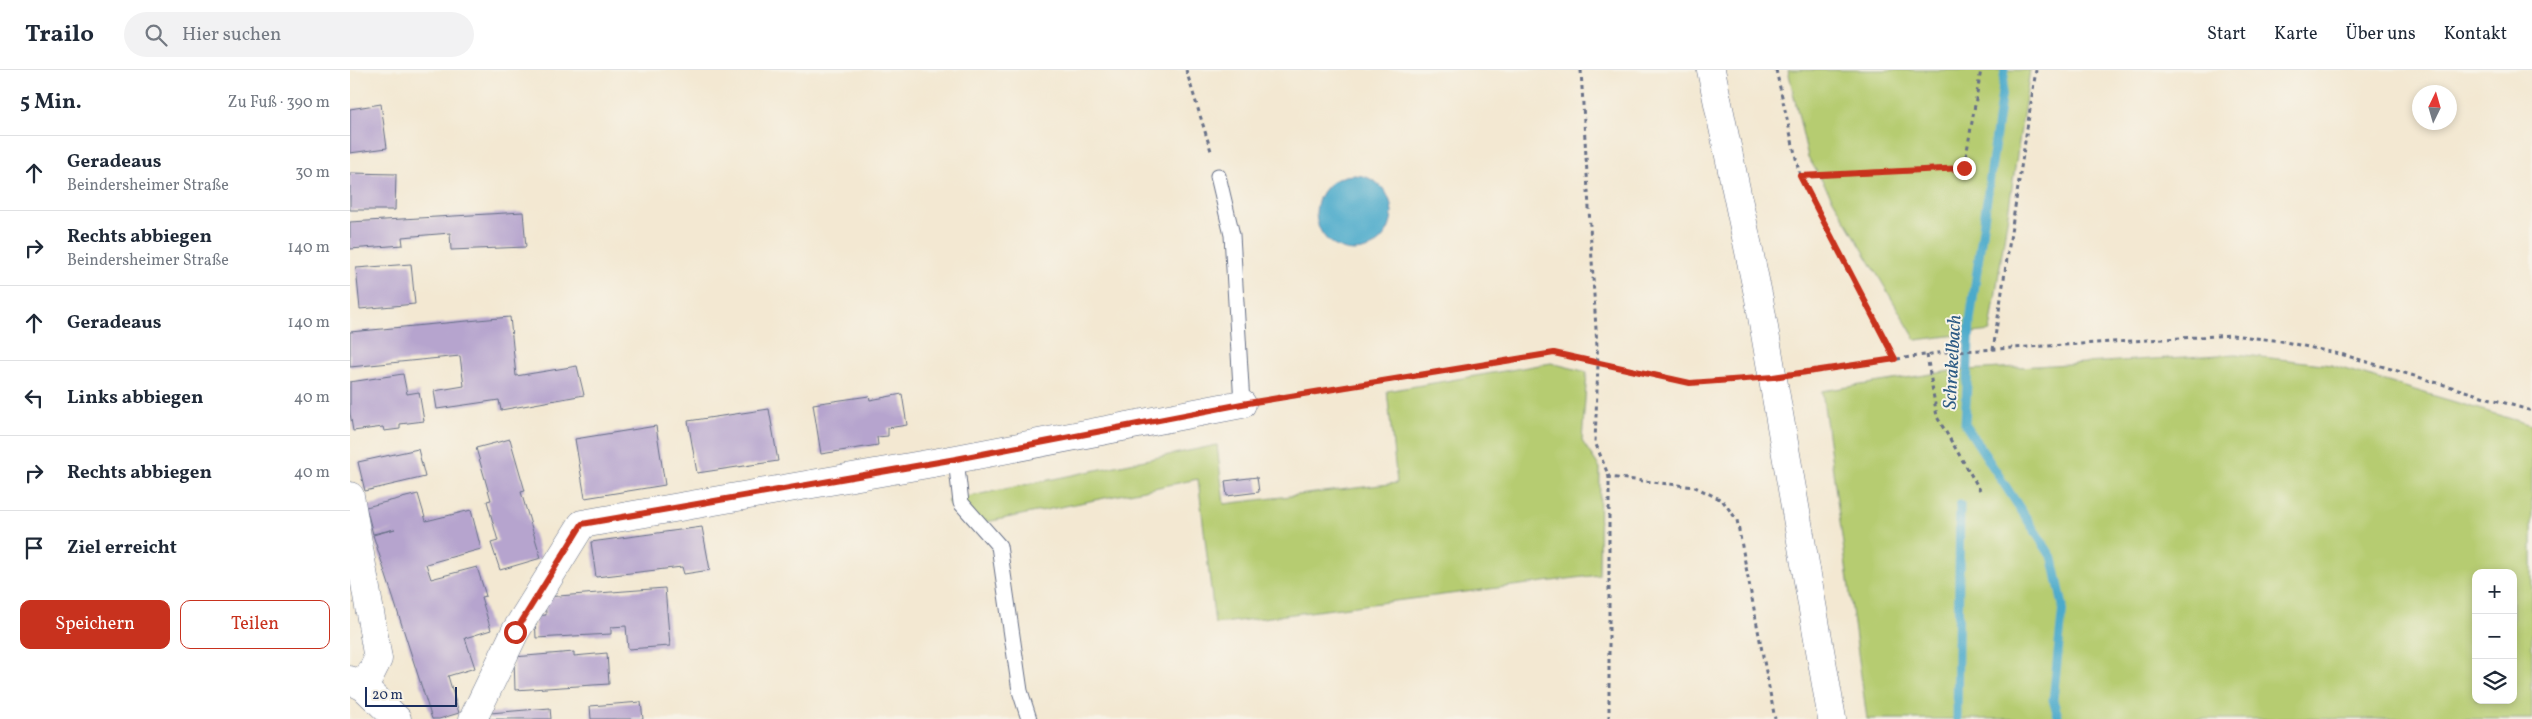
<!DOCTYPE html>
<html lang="de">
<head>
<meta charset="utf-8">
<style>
	body { margin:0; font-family:Vollkorn,serif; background:#f2f2f3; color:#1f2937 }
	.controls { position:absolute; right:15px; bottom:15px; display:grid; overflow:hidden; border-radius:10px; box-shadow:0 2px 8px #0003 }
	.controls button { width:45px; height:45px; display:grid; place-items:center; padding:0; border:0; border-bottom:1px solid #e0e1e3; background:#fff; color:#1f2937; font:25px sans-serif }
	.compass { position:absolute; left:2062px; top:15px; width:45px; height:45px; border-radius:50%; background:#fff; box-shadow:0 2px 8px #0003; rotate:5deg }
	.scale { position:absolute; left:15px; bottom:12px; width:92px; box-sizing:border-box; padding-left:5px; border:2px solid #1b2f5e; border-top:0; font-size:14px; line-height:18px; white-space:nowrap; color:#1b2f5e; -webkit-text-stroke:4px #f7f3e8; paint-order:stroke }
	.stop { position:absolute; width:15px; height:15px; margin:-11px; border:4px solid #c8321e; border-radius:50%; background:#fff }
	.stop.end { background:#c8321e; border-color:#fff; box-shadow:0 1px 5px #0008 }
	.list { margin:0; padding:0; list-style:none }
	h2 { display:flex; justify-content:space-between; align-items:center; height:65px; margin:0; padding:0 20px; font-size:21px }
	h2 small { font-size:16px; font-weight:400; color:#747a83 }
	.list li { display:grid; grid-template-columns:32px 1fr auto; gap:15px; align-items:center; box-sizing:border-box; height:75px; padding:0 20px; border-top:1px solid #e0e1e3 }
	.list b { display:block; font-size:19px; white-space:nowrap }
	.list p { margin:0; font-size:16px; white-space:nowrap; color:#747a83 }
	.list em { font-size:16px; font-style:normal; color:#747a83 }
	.actions { display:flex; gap:10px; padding:15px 20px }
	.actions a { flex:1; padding:11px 0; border:1px solid #c8321e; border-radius:10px; text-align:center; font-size:18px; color:#c8321e }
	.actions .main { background:#c8321e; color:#fff }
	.icon { flex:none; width:28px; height:28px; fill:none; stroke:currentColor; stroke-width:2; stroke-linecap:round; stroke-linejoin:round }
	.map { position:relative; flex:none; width:2182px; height:649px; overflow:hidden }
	header { display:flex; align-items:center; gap:30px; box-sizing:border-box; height:70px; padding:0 25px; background:#fff; border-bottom:1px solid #e0e1e3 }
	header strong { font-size:24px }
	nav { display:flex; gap:28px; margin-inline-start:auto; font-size:18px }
	.search { width:350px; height:45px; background:#f2f2f3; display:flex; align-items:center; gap:12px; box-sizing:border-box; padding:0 18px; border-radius:28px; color:#747a83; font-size:19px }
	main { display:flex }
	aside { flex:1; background:#fff }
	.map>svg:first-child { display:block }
</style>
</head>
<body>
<header>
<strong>Trailo</strong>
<div class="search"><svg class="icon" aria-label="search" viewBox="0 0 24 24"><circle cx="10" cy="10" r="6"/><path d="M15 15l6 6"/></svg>Hier suchen</div>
<nav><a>Start</a><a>Karte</a><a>Über uns</a><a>Kontakt</a></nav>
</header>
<main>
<aside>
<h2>5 Min.<small>Zu Fuß · 390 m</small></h2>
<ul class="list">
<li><svg class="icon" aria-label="ahead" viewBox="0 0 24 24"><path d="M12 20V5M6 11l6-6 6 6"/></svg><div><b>Geradeaus</b><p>Beindersheimer Straße</p></div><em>30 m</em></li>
<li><svg class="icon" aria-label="right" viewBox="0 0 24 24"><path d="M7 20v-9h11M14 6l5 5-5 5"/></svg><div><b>Rechts abbiegen</b><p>Beindersheimer Straße</p></div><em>140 m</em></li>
<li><svg class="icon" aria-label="ahead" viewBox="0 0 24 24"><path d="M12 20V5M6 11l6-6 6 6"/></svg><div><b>Geradeaus</b></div><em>140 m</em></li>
<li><svg class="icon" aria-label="left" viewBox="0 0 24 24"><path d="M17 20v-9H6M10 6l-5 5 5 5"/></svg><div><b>Links abbiegen</b></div><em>40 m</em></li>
<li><svg class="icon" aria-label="right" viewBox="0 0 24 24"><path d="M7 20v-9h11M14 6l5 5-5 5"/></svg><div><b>Rechts abbiegen</b></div><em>40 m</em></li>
<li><svg class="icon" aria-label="arrive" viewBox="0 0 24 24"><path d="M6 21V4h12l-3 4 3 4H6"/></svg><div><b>Ziel erreicht</b></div></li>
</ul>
<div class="actions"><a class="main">Speichern</a><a>Teilen</a></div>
</aside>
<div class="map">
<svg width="2182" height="649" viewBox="0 0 2182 649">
	<rect width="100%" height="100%" fill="#f7f3e8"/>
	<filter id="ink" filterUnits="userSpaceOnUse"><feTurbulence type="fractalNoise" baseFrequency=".02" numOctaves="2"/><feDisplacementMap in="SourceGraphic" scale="10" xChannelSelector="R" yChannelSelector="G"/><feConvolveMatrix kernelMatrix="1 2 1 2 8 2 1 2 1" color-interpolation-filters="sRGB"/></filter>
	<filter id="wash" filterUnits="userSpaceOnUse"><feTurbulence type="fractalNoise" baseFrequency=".0096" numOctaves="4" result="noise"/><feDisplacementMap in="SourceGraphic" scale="20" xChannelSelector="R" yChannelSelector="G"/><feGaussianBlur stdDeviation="1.12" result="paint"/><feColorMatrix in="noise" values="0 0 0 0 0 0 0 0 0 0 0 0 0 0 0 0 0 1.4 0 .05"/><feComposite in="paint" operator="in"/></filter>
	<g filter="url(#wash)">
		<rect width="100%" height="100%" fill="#f3e8d2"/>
		<g fill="#b6cc71" stroke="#687e68" fill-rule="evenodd">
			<path d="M1438 0H1680L1640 261 1566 270 1458 87Z"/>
			<path d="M1886 284 1981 295 2182 355V649H1517L1472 321 1601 301ZM2126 503H2163V630H2126Z"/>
			<path d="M1201 293 1237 302 1232 371 1250 398 1249 505 865 554 848 409 617 456 597 431 867 375 874 434 1047 413 1037 321Z"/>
		</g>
		<circle fill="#4caacb" stroke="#346c94" cx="1004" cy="143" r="38"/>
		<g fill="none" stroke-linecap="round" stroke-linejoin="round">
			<g stroke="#4caacb" stroke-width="9">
				<path d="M1655 0 1620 251 1615 354 1703 489 1713 536 1703 630 1709 649"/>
				<path d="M1607 649 1610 435"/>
			</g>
		</g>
		<g id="blocks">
			<g fill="#b6a4ce">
				<path d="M31 34 37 78 0 83V39Z"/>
				<path d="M0 103 46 104 45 140H0Z"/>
				<path d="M173 142 176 177 101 180 100 163 52 167 53 175 0 179V152Z"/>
				<path d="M61 194 65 234 10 239 6 198Z"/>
				<path d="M160 247 166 306 227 296 234 325 151 340 149 330 87 339 84 321 114 316 110 286 0 297V262Z"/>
				<path d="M53 304 57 324 69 322 74 351 50 354V359L34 361 33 357 3 361 0 343V312Z"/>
				<path d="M552 324 557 355 538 358V366L527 367 528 375 471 384 463 334 519 326 520 330Z"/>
				<path d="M419 339 428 391 347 403 338 351Z"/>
				<path d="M306 356 315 415 235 428 225 369Z"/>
				<path d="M160 369 175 421 171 422 191 488 150 500 141 473 148 471 137 431 141 430 126 378Z"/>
				<path d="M68 379 75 407 15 421 8 392Z"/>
				<path d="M907 407 909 422 877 426 875 411Z"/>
				<path d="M68 424 76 451 121 440 131 479 76 494 81 509 127 497 136 526 131 527 141 560 115 568 125 598 98 606 109 643 89 649H82L23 465 45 459 23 464 16 437Z"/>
				<path d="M352 457 360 500 334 504 332 497 246 507 241 472Z"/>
				<path d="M315 518 320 576 278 579 276 556 261 557V564L186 568 185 546 196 545 195 527Z"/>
				<path d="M224 582V586L257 583 259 614 165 620 164 587Z"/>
				<path d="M291 632 293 649H241L240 636Z"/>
				<path d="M200 638 201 649H139L140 643Z"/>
			</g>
		</g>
	</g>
	<g filter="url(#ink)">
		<use href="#blocks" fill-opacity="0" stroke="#677087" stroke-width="1"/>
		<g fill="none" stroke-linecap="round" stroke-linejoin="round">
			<g stroke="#677087" stroke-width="17">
				<g id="service">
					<path d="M868 106 882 165 892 334"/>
					<path d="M606 389 611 433 649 476 670 621 679 649"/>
				</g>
			</g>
			<g stroke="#677087" stroke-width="29">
				<g id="minor">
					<path d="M0 426 28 589 14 617"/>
					<path d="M0 610 14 617 47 649"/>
					<path d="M123 649 165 562 232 454 606 389 892 334"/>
				</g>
			</g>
			<g stroke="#677087" stroke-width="29">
				<path id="secondary" d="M1361 0 1409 229 1482 649"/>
			</g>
			<g stroke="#677087" stroke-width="3" stroke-dasharray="4 4" stroke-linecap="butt">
				<path d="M836 0 862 84"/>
				<path d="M1231 0 1248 294 1245 372 1259 407 1345 417 1372 430 1387 450 1425 649"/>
				<path d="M1426 0 1450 106 1545 289"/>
				<path d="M1450 106 1614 98 1631 0"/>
				<path d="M1643 280 1686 0"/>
				<path d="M1577 285 1587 347 1630 420"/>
				<path d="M1452 303 1595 282 1882 265 1931 271 1994 285 2182 341"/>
				<path d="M919 330 1204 283 1340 313 1393 309"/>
				<path d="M1259 649V407"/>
			</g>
			<use href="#service" stroke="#fff" stroke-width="15"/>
			<use href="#minor" stroke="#fff" stroke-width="28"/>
			<use href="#secondary" stroke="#fff" stroke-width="28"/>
		</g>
	</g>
	<g fill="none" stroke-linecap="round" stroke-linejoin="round" filter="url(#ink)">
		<path stroke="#c8321e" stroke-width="6" d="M165 562 232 454 606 389 892 334 1204 283 1340 313 1423 307 1545 289 1450 106 1614 98"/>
	</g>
	<g text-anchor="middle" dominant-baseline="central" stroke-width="4" stroke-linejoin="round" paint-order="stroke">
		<g font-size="19" font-style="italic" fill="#2c5a84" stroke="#f7f3e8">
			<text transform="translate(1603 292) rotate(-87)">Schrakelbach</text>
		</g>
	</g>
</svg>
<div class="controls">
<button>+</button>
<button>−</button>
<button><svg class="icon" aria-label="layers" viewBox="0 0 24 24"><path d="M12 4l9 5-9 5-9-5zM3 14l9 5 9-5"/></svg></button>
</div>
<svg class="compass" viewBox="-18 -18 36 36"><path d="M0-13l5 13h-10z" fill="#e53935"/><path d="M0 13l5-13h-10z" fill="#747a83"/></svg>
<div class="scale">20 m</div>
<div class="stop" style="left:165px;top:562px"></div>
<div class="stop end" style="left:1614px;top:98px"></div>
</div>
</main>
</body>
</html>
